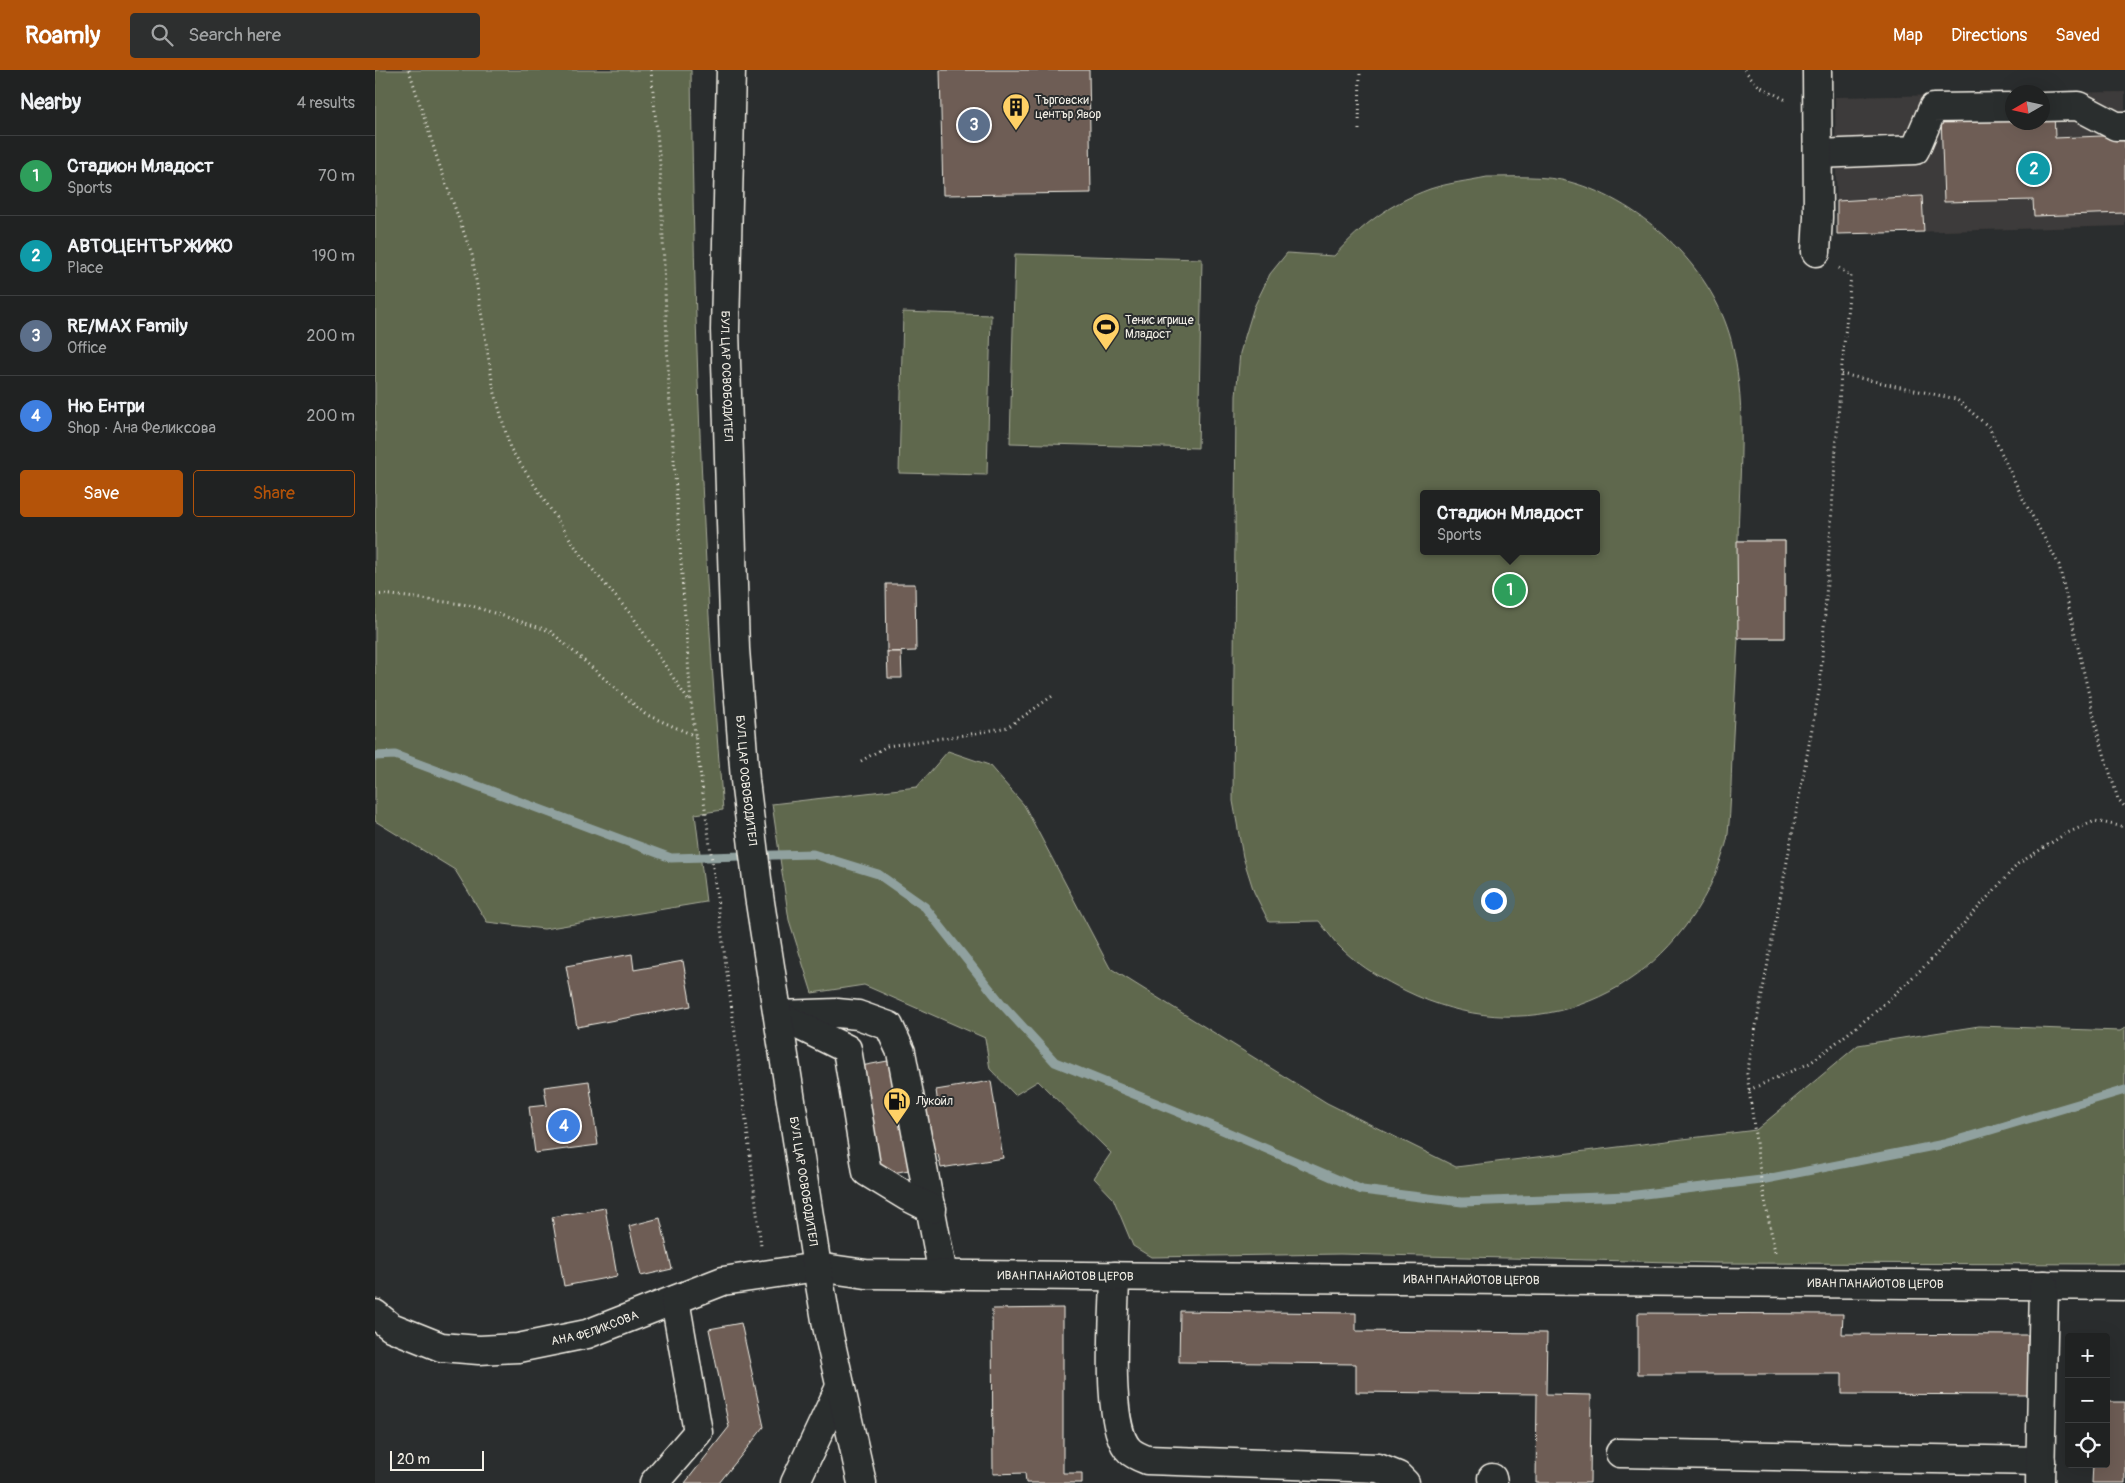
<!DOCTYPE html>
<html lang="en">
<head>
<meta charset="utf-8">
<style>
	body { margin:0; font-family:Pangolin,sans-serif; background:#2d2f2f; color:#f1f3f6 }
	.controls { position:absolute; right:15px; bottom:15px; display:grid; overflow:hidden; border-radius:5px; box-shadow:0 5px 20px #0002 }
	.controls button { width:45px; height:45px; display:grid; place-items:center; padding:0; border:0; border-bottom:1px solid #3d3f40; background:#202222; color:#f1f3f6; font:25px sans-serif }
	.compass { position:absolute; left:1630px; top:15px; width:45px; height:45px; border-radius:50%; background:#202222; box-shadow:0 5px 20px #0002; rotate:261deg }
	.scale { position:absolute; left:15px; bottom:12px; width:94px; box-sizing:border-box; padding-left:5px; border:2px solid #f4f1e8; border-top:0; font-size:14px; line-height:18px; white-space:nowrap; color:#f4f1e8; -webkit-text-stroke:4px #2a2d2e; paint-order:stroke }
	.you { position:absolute; left:1118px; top:830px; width:18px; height:18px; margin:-12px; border:4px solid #fff; border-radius:50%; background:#1a73e8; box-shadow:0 0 0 8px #1a73e833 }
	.badge { display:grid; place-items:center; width:32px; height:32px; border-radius:50%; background:#b45309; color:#fff; font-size:16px; font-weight:700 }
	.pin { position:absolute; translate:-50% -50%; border:2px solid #fff; box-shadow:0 1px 5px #0006 }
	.popup { position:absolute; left:1045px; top:420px; width:180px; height:65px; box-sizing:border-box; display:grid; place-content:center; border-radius:5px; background:#202222; filter:drop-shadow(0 1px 4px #0005); font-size:16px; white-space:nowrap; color:#a2a4a5 }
	.popup b { font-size:19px; color:#f1f3f6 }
	.popup::after { content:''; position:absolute; left:50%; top:100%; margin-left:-10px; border:10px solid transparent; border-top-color:#202222 }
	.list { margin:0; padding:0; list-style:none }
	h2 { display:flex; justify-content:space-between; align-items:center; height:65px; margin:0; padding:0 20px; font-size:21px }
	h2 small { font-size:16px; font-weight:400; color:#a2a4a5 }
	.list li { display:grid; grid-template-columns:32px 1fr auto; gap:15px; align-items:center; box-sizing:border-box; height:80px; padding:0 20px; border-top:1px solid #3d3f40 }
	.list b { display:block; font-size:19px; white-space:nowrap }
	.list p { margin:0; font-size:16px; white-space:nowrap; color:#a2a4a5 }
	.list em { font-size:16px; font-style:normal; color:#a2a4a5 }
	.actions { display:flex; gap:10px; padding:15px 20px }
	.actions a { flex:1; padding:11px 0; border:1px solid #b45309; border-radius:5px; text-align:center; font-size:18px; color:#b45309 }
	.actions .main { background:#b45309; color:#fff }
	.icon { flex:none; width:28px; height:28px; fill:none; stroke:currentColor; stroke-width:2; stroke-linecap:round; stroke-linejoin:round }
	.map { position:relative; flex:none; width:1750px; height:1413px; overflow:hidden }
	header { display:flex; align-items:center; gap:30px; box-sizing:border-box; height:70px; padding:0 25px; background:#b45309; color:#fff }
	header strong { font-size:24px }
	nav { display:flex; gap:28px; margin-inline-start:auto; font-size:18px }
	.search { width:350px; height:45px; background:#2d2f2f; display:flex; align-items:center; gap:12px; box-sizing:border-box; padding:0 18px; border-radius:5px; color:#a2a4a5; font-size:19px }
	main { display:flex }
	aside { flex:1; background:#202222 }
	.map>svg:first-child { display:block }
</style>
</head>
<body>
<header>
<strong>Roamly</strong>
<div class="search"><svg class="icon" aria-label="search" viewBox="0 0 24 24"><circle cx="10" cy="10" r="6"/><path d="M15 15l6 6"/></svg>Search here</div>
<nav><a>Map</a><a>Directions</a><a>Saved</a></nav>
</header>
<main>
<aside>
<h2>Nearby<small>4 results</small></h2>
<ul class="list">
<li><span class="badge" style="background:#2e9e5b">1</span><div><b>Стадион Младост</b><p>Sports</p></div><em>70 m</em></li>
<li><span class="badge" style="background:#0f9aa8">2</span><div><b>АВТОЦЕНТЪР ЖИЖО</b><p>Place</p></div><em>190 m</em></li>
<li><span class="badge" style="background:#5c6f8a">3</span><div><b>RE/MAX Family</b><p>Office</p></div><em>200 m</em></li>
<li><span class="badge" style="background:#3f7fe0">4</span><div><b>Ню Ентри</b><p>Shop · Ана Феликсова</p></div><em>200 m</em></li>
</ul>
<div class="actions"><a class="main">Save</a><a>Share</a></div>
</aside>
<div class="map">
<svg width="1750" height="1413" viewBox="0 0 1750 1413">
	<rect width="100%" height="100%" fill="#2a2d2e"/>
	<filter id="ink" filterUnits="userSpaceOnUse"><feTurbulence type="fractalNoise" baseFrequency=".02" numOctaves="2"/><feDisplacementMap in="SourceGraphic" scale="10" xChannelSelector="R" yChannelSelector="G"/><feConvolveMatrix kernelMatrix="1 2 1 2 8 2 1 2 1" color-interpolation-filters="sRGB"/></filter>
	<g filter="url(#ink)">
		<path fill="#3e3b3a" d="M1750 22V156L1462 164 1460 27 1637 24 1638 52H1668V23Z"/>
		<g fill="#5e674d" stroke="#a9ac9a" fill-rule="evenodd">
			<path d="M0 0H316C319 247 327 494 348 740L320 744 331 832 169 859 112 852 80 800 0 751Z"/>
			<path d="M1112 107C1136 107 1171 105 1195 112 1269 132 1342 202 1358 278 1372 340 1364 408 1363 471H1410V568H1363C1361 607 1359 646 1357 685 1356 711 1356 738 1353 764 1352 776 1340 806 1334 818 1275 934 1149 979 1031 921 1009 910 987 898 968 880 959 872 952 861 944 851L894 852 879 822 868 787 858 731 861 326 865 283 879 237 895 204 912 183 959 186C988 154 1014 134 1055 119 1073 113 1093 111 1112 107ZM1049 424H1221V481H1049Z"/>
			<path d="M640 184 827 189 823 378 635 373Z"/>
			<path d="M528 242 616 245 612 405 524 403Z"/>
			<path d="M573 681 614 695 649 735 735 898 952 1033 1081 1097 1381 1060 1483 975 1604 956 1745 961 1750 958V1194L1340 1193 965 1184 776 1187 758 1176 738 1128 719 1108 736 1083 663 1011 640 1025 615 999 610 968 489 915 437 923 414 850 397 734 542 717Z"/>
		</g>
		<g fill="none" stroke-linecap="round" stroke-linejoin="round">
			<path stroke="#90a19f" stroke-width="9" d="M0 686 20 685 296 788 438 784 503 804 550 837 626 933 680 992 845 1059 987 1120 1087 1132 1253 1126 1386 1110 1569 1074 1750 1020"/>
		</g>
		<g fill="#6e5d55" stroke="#f4f1e8">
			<path d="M565 0H714L716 123 568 125Z"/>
			<path d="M1679 42 1680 68 1750 65V143L1659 146 1658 130 1569 132 1566 46 1638 44V52H1668V43Z"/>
			<path d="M1547 126 1549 162 1462 164V131Z"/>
			<path d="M1362 471H1410V568H1363Z"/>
			<path d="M511 514H540L541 581 512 582Z"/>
			<path d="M512 582H526L527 608H513Z"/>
			<path d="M257 884 259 900 308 891 316 936 202 957 191 896Z"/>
			<path d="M518 990 539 1099 507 1105 486 996Z"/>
			<path d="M214 1011 223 1075 160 1083 154 1037 172 1035 169 1017Z"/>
			<path d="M616 1011 628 1088 566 1098 563 1084 553 1086 545 1039 563 1035 561 1020Z"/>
			<path d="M230 1138 242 1206 189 1216 177 1147Z"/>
			<path d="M285 1148 297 1199 266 1206 254 1156Z"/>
			<path d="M688 1238V1403H707V1413H651L650 1403 618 1404 617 1239Z"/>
			<path d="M805 1241 981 1243V1261L1172 1263 1171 1324 1216 1325 1215 1413H1161L1162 1324 981 1322V1294L804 1292Z"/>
			<path d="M1263 1243 1468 1244 1467 1264 1653 1265V1325L1467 1324V1304H1263Z"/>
			<path d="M366 1253 389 1357 344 1413H310L354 1357 334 1259Z"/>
			<path d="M1731 1332H1750V1413H1717L1718 1394H1731Z"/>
		</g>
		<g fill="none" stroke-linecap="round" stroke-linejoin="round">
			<g stroke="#f4f1e8" stroke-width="31">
				<g id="minor">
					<path d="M1668 37 1703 36 1741 56H1750"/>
					<path d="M1443 84 1540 80 1558 38 1638 37"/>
					<path d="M1441 182 1443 147 1442 0"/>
					<path d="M404 945 462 943 483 945 514 956 526 982 568 1205"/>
					<path d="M405 946 472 979 492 1102 533 1127 557 1139"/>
					<path d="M740 1206C740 1242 729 1358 755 1381 759 1385 767 1388 772 1390L1003 1398 1023 1406 1030 1413"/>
					<path id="s1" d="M0 1244 16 1257 66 1277 104 1280 143 1278 212 1264 348 1211 442 1197 491 1204 1750 1216"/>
					<path d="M1245 1383 1666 1391"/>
					<path d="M1117 1408 1118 1413"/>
					<path d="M279 1413 323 1362 300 1230"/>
					<path d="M420 1413 465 1317"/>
					<path d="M1665 1413 1669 1215"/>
				</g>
			</g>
			<g stroke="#f4f1e8" stroke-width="31">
				<g id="major">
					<path id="s2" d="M356 0 350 260 360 579 370 710 384 826 442 1197 452 1256 487 1413"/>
				</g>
			</g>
			<g stroke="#f4f1e8" stroke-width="3" stroke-dasharray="1 4" stroke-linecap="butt">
				<path d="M34 0 63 91 97 185 118 316 135 378 207 487 258 547 315 633"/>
				<path d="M276 0 285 94 294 320 316 633 364 993 386 1176"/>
				<path d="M1369 0 1384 16 1413 31"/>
				<path d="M984 60 985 0"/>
				<path d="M1466 304 1581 329 1614 357 1649 431 1684 495 1723 664 1743 729 1750 737"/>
				<path d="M0 525 9 524 94 535 175 561 270 644 320 666"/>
				<path d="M486 691 512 676 596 664 633 657 679 625"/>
				<path d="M1374 1020 1435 993 1498 944 1553 893 1643 794 1690 764 1720 751 1750 757"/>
				<path d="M1400 1182 1386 1110 1372 1004 1445 616 1466 304 1476 206 1464 198"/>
			</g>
			<use href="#minor" stroke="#2a2d2e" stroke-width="28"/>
			<use href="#major" stroke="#2a2d2e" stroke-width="28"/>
		</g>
	</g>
	<defs>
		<g id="building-pin" transform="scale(1.4375)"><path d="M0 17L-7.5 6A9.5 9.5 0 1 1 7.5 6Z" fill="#ffd166" stroke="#2a2d2e"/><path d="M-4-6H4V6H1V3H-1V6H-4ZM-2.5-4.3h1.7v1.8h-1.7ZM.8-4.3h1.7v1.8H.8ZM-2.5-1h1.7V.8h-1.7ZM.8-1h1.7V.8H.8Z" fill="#111"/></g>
		<g id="stadium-pin" transform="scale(1.4375)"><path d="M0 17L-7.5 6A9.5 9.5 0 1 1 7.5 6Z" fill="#ffd166" stroke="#2a2d2e"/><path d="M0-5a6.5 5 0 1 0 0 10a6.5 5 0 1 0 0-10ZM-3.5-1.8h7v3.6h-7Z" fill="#111"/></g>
		<g id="fuel-pin" transform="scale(1.4375)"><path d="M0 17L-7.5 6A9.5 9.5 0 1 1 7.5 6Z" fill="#ffd166" stroke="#2a2d2e"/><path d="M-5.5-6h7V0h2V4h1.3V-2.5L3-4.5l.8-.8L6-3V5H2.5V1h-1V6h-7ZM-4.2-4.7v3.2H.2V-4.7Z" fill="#111"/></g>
	</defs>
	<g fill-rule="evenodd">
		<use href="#building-pin" x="641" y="37"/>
		<use href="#stadium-pin" x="731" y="257"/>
		<use href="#fuel-pin" x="522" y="1031"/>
	</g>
	<g text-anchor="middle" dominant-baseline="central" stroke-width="4" stroke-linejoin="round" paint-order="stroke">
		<g font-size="12" fill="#f4f1e8" stroke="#2a2d2e" text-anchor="start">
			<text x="660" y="30">Търговски<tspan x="660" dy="14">център Явор</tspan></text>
			<text x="750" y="250">Тенис игрище<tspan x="750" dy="14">Младост</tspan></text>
			<text x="541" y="1031">Лукойл</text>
		</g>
		<g font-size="12" fill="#f4f1e8" stroke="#2a2d2e">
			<text stroke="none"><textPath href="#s2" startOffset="306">БУЛ. ЦАР ОСВОБОДИТЕЛ</textPath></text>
			<text stroke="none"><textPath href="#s2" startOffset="711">БУЛ. ЦАР ОСВОБОДИТЕЛ</textPath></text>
			<text stroke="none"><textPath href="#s2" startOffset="1116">БУЛ. ЦАР ОСВОБОДИТЕЛ</textPath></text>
			<text stroke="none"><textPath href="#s1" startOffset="712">ИВАН ПАНАЙОТОВ ЦЕРОВ</textPath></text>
			<text stroke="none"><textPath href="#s1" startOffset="1118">ИВАН ПАНАЙОТОВ ЦЕРОВ</textPath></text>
			<text stroke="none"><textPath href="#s1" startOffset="1522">ИВАН ПАНАЙОТОВ ЦЕРОВ</textPath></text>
			<text stroke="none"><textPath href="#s1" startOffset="231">АНА ФЕЛИКСОВА</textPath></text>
		</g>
	</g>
</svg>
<div class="controls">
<button>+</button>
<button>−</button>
<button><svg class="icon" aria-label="locate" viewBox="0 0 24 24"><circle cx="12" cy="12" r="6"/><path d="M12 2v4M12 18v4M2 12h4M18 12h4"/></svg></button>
</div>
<svg class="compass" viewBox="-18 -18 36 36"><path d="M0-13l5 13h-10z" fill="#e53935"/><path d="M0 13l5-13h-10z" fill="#a2a4a5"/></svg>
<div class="scale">20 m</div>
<div class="you"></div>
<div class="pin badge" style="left:1135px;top:520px;background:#2e9e5b">1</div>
<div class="popup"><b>Стадион Младост</b>Sports</div>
<div class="pin badge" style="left:1659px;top:99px;background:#0f9aa8">2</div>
<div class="pin badge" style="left:599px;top:55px;background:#5c6f8a">3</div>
<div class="pin badge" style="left:189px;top:1056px;background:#3f7fe0">4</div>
</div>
</main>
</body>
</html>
